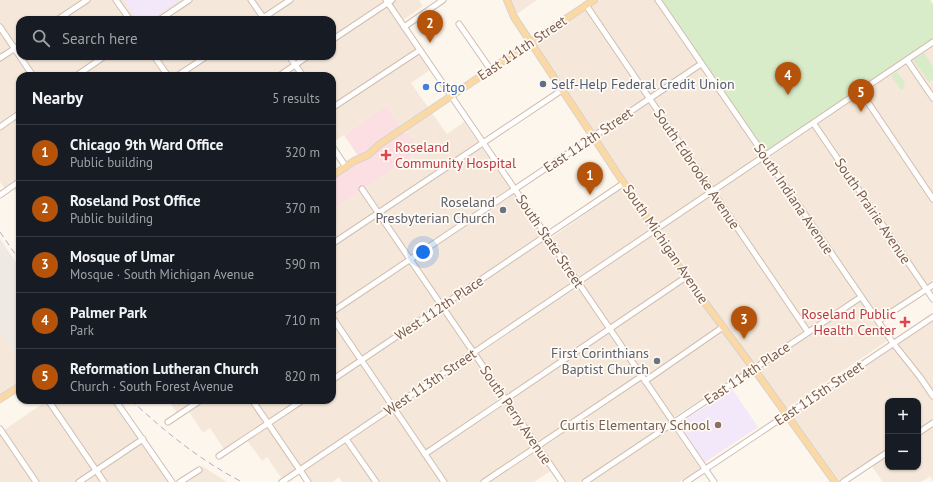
<!DOCTYPE html>
<html lang="en">
<head>
<meta charset="utf-8">
<style>
	body { margin:0; font-family:"PT Sans",sans-serif; background:#20242c; color:#f1f3f6 }
	.controls { position:absolute; right:12px; bottom:12px; display:grid; overflow:hidden; border-radius:8px; box-shadow:0 1px 3px #0004 }
	.controls button { width:36px; height:36px; display:grid; place-items:center; padding:0; border:0; border-bottom:1px solid #363941; background:#171b24; color:#f1f3f6; font:20px sans-serif }
	.you { position:absolute; left:423px; top:252px; width:14px; height:14px; margin:-10px; border:3px solid #fff; border-radius:50%; background:#1a73e8; box-shadow:0 0 0 6px #1a73e833 }
	.badge { display:grid; place-items:center; width:26px; height:26px; border-radius:50%; background:#b45309; color:#fff; font-size:13px; font-weight:700 }
	.pin { position:absolute; translate:-50% -33px; filter:drop-shadow(0 1px 2px #0008) }
	.pin::after { content:''; position:absolute; top:21px; width:14px; height:12px; background:inherit; clip-path:polygon(0 0,100% 0,50% 100%) }
	.list { margin:0; padding:0; list-style:none }
	h2 { display:flex; justify-content:space-between; align-items:center; height:52px; margin:0; padding:0 16px; font-size:17px }
	h2 small { font-size:13px; font-weight:400; color:#9ea1a6 }
	.list li { display:grid; grid-template-columns:26px 1fr auto; gap:12px; align-items:center; box-sizing:border-box; height:56px; padding:0 16px; border-top:1px solid #363941 }
	.list b { display:block; font-size:15px; white-space:nowrap }
	.list p { margin:0; font-size:13px; white-space:nowrap; color:#9ea1a6 }
	.list em { font-size:13px; font-style:normal; color:#9ea1a6 }
	.icon { flex:none; width:22px; height:22px; fill:none; stroke:currentColor; stroke-width:2; stroke-linecap:round; stroke-linejoin:round }
	.map { position:relative; flex:none; width:933px; height:482px; overflow:hidden }
	.search { position:absolute; background:#171b24; box-shadow:0 1px 3px #0004; left:16px; top:16px; width:320px; height:44px; display:flex; align-items:center; gap:10px; box-sizing:border-box; padding:0 14px; border-radius:12px; color:#9ea1a6; font-size:15px }
	.panel { position:absolute; background:#171b24; box-shadow:0 1px 3px #0004; left:16px; top:72px; width:320px; height:332px; border-radius:12px }
	.map>svg:first-child { display:block }
</style>
</head>
<body>
<div class="map">
<svg width="933" height="482" viewBox="0 0 933 482">
	<rect width="100%" height="100%" fill="#fdf6ec"/>
	<g fill="#f5e8da" fill-rule="evenodd">
		<path d="M0 0H419L423 6 399 23 430 70 411 83 428 107 400 126 386 106 332 143V76H20V199L11 185 5 189 0 182ZM20 20H332V56H20Z"/>
		<path d="M510 0H537L517 14Z"/>
		<path d="M600 0H655L764 161 933 46V280L875 321 887 341 786 409 726 327 535 44Z"/>
		<path d="M432 113 447 134 464 122 547 241 622 188 687 283 750 368 668 421 700 468 679 482H587L584 479 579 482H564L555 468 534 482H487L485 478 479 482H379L377 479 372 482H342L339 477 332 482H311L300 466 282 479 267 457 262 461 244 436 224 449 210 428 203 433 186 407 177 413 168 400H332V210L419 152 406 130Z"/>
		<path d="M933 321V481L930 476 921 482H883L868 461 839 480 792 415ZM888 401H918V467H888Z"/>
		<path d="M0 330 20 360V381L0 395Z"/>
		<path d="M48 400H113L169 482H0V433Z"/>
		<path d="M202 466 227 482H185L201 471 200 468Z"/>
	</g>
	<path fill="#efe9e4" d="M0 239 20 268V360L0 330Z"/>
	<g fill="#f3e8fa">
		<path d="M124 0H180L150 20H137Z"/>
		<path d="M732 389 758 427 705 462 679 424Z"/>
	</g>
	<path fill="#fbdfe3" d="M386 106 405 133 407 132 420 151 332 210V179L361 160 344 135Z"/>
	<g fill="#d8ecc9">
		<path d="M661 0H930L933 4V39L770 151 766 152 763 150Z"/>
		<path d="M924 53 933 67V79L929 82 913 60Z"/>
		<path d="M897 72 905 83 903 84 905 87 901 90 891 76Z"/>
	</g>
	<g fill="none" stroke-linecap="round" stroke-linejoin="round">
		<g stroke="#d1beb0" stroke-width="7">
			<g id="minor">
				<path d="M116 0 130 20"/>
				<path d="M251 0 265 20"/>
				<path d="M386 0 714 482"/>
				<path d="M658 0 893 343 920 377 933 396"/>
				<path d="M586 5 808 332"/>
				<path d="M57 20 87 0"/>
				<path d="M159 20 189 0"/>
				<path d="M260 20 290 0"/>
				<path d="M459 24 491 70"/>
				<path d="M0 27 33 76"/>
				<path d="M404 27 443 0"/>
				<path d="M332 40 392 0"/>
				<path d="M154 56 168 76"/>
				<path d="M289 56 303 76"/>
				<path d="M0 58 20 45"/>
				<path d="M907 60 933 98"/>
				<path d="M76 76 105 56"/>
				<path d="M177 76 207 56"/>
				<path d="M279 76 308 56"/>
				<path d="M861 92 933 199"/>
				<path d="M332 108 420 50"/>
				<path d="M814 124 933 299"/>
				<path d="M0 127 20 113"/>
				<path d="M332 146 346 167"/>
				<path d="M362 189 562 482"/>
				<path d="M0 195 20 181"/>
				<path d="M332 244 562 90"/>
				<path d="M332 312 701 64"/>
				<path d="M332 317 444 482"/>
				<path d="M878 321 933 285"/>
				<path d="M332 380 624 183"/>
				<path d="M645 381 723 327"/>
				<path d="M48 400 104 482"/>
				<path d="M115 400 172 482"/>
				<path d="M252 400 308 482"/>
				<path d="M168 422 201 400"/>
				<path d="M0 429 36 482"/>
				<path d="M918 433 933 423"/>
				<path d="M346 439 376 482"/>
				<path d="M425 454 686 277"/>
				<path d="M219 456 303 400"/>
				<path d="M79 482 143 439"/>
				<path d="M180 482 199 470"/>
				<path d="M282 482 933 42"/>
				<path d="M484 482 642 376"/>
				<path d="M585 482 861 297"/>
				<path d="M686 482 933 317"/>
				<path d="M843 482 888 452"/>
			</g>
		</g>
		<g stroke="#dad1cd" stroke-width="8">
			<g id="major">
				<path d="M507 0 514 17 686 277 754 369 835 482"/>
				<path d="M332 176 354 161 368 155 380 144 594 0"/>
				<path d="M0 399 20 386"/>
			</g>
		</g>
		<use href="#minor" stroke="#fff" stroke-width="5"/>
		<use href="#major" stroke="#fbd9a5" stroke-width="6"/>
		<g stroke="#b9a8c9" stroke-width="1" stroke-dasharray="6 4" stroke-linecap="butt">
			<path d="M0 232 20 261"/>
			<path d="M131 400C165 432 200 460 242 482"/>
		</g>
	</g>
	<circle fill="#5c6f8a" stroke="#fffaf3" stroke-width="1.5" cx="543" cy="84" r="4"/>
	<circle fill="#3f7fe0" stroke="#fffaf3" stroke-width="1.5" cx="426" cy="87" r="4"/>
	<g fill="#e0444e" stroke="#fffaf3" stroke-width="1.5">
		<path d="M384 149h4v4h4v4h-4v4h-4v-4h-4v-4h4z"/>
		<path d="M903 316h4v4h4v4h-4v4h-4v-4h-4v-4h4z"/>
	</g>
	<g fill="#6b7280" stroke="#fffaf3" stroke-width="1.5">
		<circle cx="503" cy="210" r="4"/>
		<circle cx="657" cy="361" r="4"/>
	</g>
	<circle fill="#8d6e63" stroke="#fffaf3" stroke-width="1.5" cx="718" cy="425" r="4"/>
	<g text-anchor="middle" dominant-baseline="central" stroke-width="3.5" stroke-linejoin="round" paint-order="stroke">
		<g font-size="14" fill="#7a5c4d" stroke="#fffaf3">
			<text transform="translate(522 48) rotate(-34)">East 111th Street</text>
			<text transform="translate(588 140) rotate(-34)">East 112th Street</text>
			<text transform="translate(697 169) rotate(56)">South Edbrooke Avenue</text>
			<text transform="translate(794 199) rotate(56)">South Indiana Avenue</text>
			<text transform="translate(873 211) rotate(56)">South Prairie Avenue</text>
			<text transform="translate(550 241) rotate(56)">South State Street</text>
			<text transform="translate(666 244) rotate(56)">South Michigan Avenue</text>
			<text transform="translate(439 308) rotate(-34)">West 112th Place</text>
			<text transform="translate(747 373) rotate(-34)">East 114th Place</text>
			<text transform="translate(430 382) rotate(-34)">West 113th Street</text>
			<text transform="translate(819 393) rotate(-34)">East 115th Street</text>
			<text transform="translate(516 415) rotate(56)">South Perry Avenue</text>
		</g>
		<g font-size="14" fill="#4e5e75" stroke="#fffaf3" text-anchor="start">
			<text x="551" y="84">Self-Help Federal Credit Union</text>
		</g>
		<g font-size="14" fill="#366cbe" stroke="#fffaf3" text-anchor="start">
			<text x="434" y="87">Citgo</text>
		</g>
		<g font-size="14" fill="#be3a42" stroke="#fffaf3" text-anchor="start">
			<text x="395" y="147">Roseland<tspan x="395" dy="16">Community Hospital</tspan></text>
			<text x="896" y="314" text-anchor="end">Roseland Public<tspan x="896" dy="16">Health Center</tspan></text>
		</g>
		<g font-size="14" fill="#5b616d" stroke="#fffaf3" text-anchor="end">
			<text x="495" y="202">Roseland<tspan x="495" dy="16">Presbyterian Church</tspan></text>
			<text x="649" y="353">First Corinthians<tspan x="649" dy="16">Baptist Church</tspan></text>
		</g>
		<g font-size="14" fill="#785e54" stroke="#fffaf3" text-anchor="end">
			<text x="710" y="425">Curtis Elementary School</text>
		</g>
	</g>
</svg>
<div class="controls">
<button>+</button>
<button>−</button>
</div>
<div class="you"></div>
<div class="pin badge" style="left:590px;top:195px">1</div>
<div class="pin badge" style="left:430px;top:43px">2</div>
<div class="pin badge" style="left:744px;top:339px">3</div>
<div class="pin badge" style="left:788px;top:95px">4</div>
<div class="pin badge" style="left:861px;top:112px">5</div>
<div class="search"><svg class="icon" aria-label="search" viewBox="0 0 24 24"><circle cx="10" cy="10" r="6"/><path d="M15 15l6 6"/></svg>Search here</div>
<section class="panel">
<h2>Nearby<small>5 results</small></h2>
<ul class="list">
<li><span class="badge">1</span><div><b>Chicago 9th Ward Office</b><p>Public building</p></div><em>320 m</em></li>
<li><span class="badge">2</span><div><b>Roseland Post Office</b><p>Public building</p></div><em>370 m</em></li>
<li><span class="badge">3</span><div><b>Mosque of Umar</b><p>Mosque · South Michigan Avenue</p></div><em>590 m</em></li>
<li><span class="badge">4</span><div><b>Palmer Park</b><p>Park</p></div><em>710 m</em></li>
<li><span class="badge">5</span><div><b>Reformation Lutheran Church</b><p>Church · South Forest Avenue</p></div><em>820 m</em></li>
</ul>
</section>
</div>
</body>
</html>
